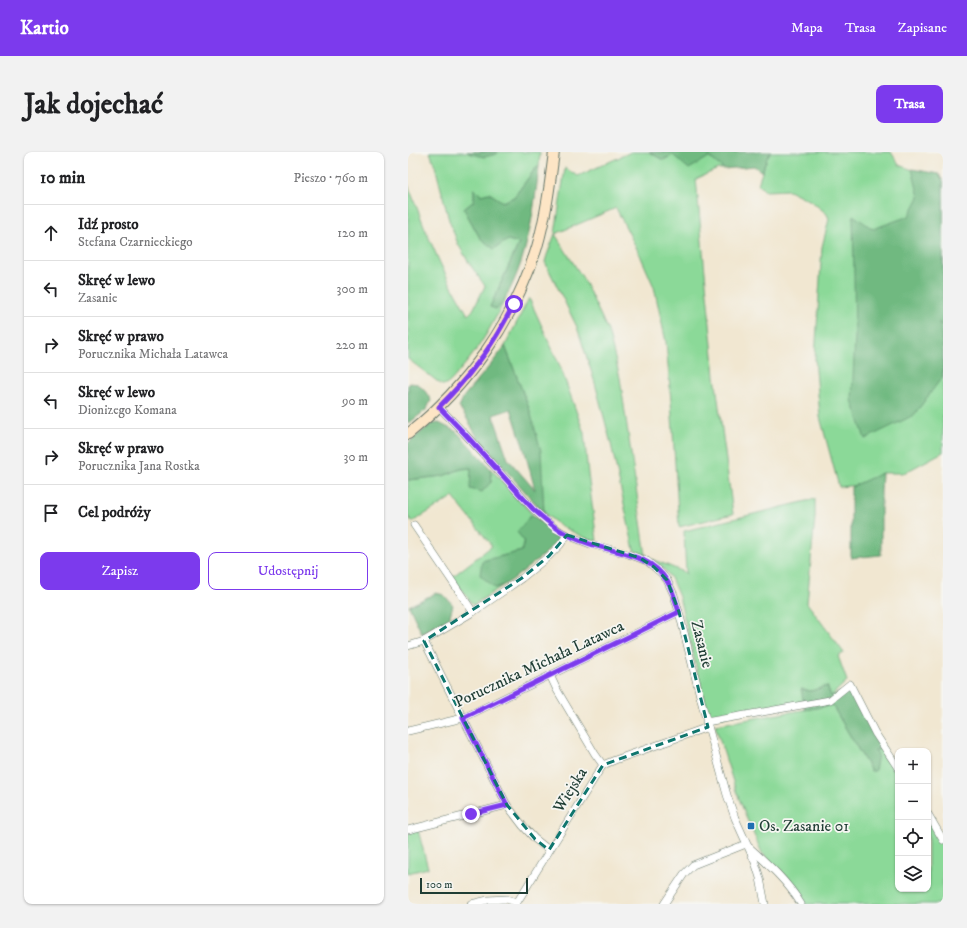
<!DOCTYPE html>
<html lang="pl">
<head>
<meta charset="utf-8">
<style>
	body { margin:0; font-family:"IM FELL DW Pica",serif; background:#f2f2f2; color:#202124 }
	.controls { position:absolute; right:12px; bottom:12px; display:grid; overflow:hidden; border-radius:8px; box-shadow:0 1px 3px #0004 }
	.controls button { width:36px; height:36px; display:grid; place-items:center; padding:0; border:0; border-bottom:1px solid #e0e0e0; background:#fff; color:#202124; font:20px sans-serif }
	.scale { position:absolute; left:12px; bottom:10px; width:108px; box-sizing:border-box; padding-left:4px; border:2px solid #1f3d34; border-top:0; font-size:11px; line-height:14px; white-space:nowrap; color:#1f3d34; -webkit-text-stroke:3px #f6f6f2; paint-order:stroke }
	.stop { position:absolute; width:12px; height:12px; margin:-9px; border:3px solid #7c3aed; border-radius:50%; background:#fff }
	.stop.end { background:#7c3aed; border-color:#fff; box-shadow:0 1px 4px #0008 }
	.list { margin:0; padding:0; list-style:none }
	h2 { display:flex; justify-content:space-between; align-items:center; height:52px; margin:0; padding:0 16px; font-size:17px }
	h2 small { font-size:13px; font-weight:400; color:#757577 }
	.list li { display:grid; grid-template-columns:26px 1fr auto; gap:12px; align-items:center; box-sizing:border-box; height:56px; padding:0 16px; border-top:1px solid #e0e0e0 }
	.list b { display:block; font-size:15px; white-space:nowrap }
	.list p { margin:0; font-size:13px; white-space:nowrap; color:#757577 }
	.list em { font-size:13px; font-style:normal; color:#757577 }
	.actions { display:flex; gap:8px; padding:12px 16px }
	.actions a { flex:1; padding:9px 0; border:1px solid #7c3aed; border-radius:8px; text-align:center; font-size:14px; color:#7c3aed }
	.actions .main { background:#7c3aed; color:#fff }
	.icon { flex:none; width:22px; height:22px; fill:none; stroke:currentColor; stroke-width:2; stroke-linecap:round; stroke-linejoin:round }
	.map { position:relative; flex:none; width:535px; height:752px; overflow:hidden; border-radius:8px }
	header { display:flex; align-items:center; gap:24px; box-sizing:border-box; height:56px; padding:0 20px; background:#7c3aed; color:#fff }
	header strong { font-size:19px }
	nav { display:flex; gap:22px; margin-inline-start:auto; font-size:14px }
	.intro { display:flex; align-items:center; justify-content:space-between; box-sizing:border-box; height:96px; padding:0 24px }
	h1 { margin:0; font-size:28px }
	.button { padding:10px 18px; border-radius:8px; background:#7c3aed; color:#fff; font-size:14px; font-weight:700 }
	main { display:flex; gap:24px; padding:0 24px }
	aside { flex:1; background:#fff; border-radius:8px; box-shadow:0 1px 3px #0004 }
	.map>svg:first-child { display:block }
</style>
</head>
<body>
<header>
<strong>Kartio</strong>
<nav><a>Mapa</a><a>Trasa</a><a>Zapisane</a></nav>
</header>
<div class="intro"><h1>Jak dojechać</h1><a class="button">Trasa</a></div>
<main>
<aside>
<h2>10 min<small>Pieszo · 760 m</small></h2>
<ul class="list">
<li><svg class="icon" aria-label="ahead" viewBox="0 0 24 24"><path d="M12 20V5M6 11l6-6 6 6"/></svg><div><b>Idź prosto</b><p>Stefana Czarnieckiego</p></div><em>120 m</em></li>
<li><svg class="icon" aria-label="left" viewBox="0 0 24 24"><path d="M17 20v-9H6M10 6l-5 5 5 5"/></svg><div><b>Skręć w lewo</b><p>Zasanie</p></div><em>300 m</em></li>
<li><svg class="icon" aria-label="right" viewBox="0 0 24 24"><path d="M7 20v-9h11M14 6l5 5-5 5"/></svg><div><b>Skręć w prawo</b><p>Porucznika Michała Latawca</p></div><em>220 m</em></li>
<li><svg class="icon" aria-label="left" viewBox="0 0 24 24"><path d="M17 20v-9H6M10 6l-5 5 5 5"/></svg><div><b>Skręć w lewo</b><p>Dionizego Komana</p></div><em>90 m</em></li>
<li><svg class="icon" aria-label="right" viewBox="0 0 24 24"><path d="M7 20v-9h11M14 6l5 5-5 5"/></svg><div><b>Skręć w prawo</b><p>Porucznika Jana Rostka</p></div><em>30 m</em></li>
<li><svg class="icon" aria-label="arrive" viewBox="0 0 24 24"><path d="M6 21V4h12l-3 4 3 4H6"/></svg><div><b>Cel podróży</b></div></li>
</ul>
<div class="actions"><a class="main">Zapisz</a><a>Udostępnij</a></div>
</aside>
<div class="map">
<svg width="535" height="752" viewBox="0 0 535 752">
	<rect width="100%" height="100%" fill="#f6f6f2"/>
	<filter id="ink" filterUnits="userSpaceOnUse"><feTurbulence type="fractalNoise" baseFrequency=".025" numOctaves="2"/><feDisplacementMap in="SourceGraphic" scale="8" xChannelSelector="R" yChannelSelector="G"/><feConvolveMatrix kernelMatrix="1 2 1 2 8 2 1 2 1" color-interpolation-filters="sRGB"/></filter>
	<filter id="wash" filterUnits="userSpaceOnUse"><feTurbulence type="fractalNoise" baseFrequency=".012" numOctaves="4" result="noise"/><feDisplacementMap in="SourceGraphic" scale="16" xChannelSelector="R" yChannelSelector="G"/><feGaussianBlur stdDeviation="0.9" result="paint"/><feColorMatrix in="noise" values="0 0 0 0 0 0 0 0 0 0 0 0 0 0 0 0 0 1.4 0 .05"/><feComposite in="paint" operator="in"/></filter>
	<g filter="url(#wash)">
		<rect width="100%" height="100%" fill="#f1e7d1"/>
		<g fill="#8bd998" stroke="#558b66">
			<path d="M22 0H132L131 14 127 17 106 45 95 50 81 41 73 43 66 37V49L56 57 72 86 100 88 111 91 82 155 89 157 98 146C85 171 72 196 53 217 48 223 44 229 38 233H34L0 207V33L20 84 33 113 43 133 60 163 65 158 77 134 61 111 50 92 41 68 27 14Z"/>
			<path d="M223 0H241L255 8 265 3 301 5 316 17H310L288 27 307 224 325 362 271 375 263 249 258 190 246 135 232 103 208 56 147 82 176 128 200 179 212 226 238 404 226 398 203 292 187 231 169 175 137 110 139 103 147 82 157 16 170 24Z"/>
			<path d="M363 0H483L491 13 535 29V300L496 321H474L450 333 431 335 412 265 407 206 414 95 421 67 419 62 403 49 381 38 357 39 350 32 359 6Z"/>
			<path d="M121 146 152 214 176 281 180 322 189 389 175 385 151 373 136 361 133 324 122 259 97 194Z"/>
			<path d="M63 316 84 329 82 316 126 364H121L114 399 74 409 87 436 96 433 65 453 44 425 84 394 45 345 4 370 0 364V328L35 324 53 317Z"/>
			<path d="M407 347V365L399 451 436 501 430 504 439 529 423 544 419 534 403 539 394 537 396 550 307 566 302 563 295 543 271 445 263 426 256 417 244 407 276 420 278 422 276 379Z"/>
			<path d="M424 553 463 619 467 598 474 597 490 621V737H520V666L535 693V752H397L377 723 354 701 343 676 345 675 343 671 341 672 328 639 307 573Z"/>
			<path d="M10 678 20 716 0 721V680Z"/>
		</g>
		<g fill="#70b980" stroke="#487b5a" fill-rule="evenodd">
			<path d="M59 0H89V2L76 5 60 1Z"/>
			<path d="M241 0H363L359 6 354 20 346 14 316 17 301 5 281 17 265 3 255 8Z"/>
			<path d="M131 14C126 59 120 105 98 145 96 149 92 153 89 157L82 155 111 91 100 88 86 97 72 86 56 57 66 49V36L73 43 81 41 95 50 106 45 127 17Z"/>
			<path d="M504 17 531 22 535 29V175L531 170 535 197V224L506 263 457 287 444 248 447 184 445 63 465 77 501 64 511 45Z"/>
			<path d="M97 194 122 259 133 299 136 361 71 288 58 265 51 255 56 244 84 211ZM103 257 117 300 127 338 100 307 85 263Z"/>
			<path d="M2 231 10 232 17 239 23 248 19 257 0 272V233Z"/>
			<path d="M31 271 49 280 82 316 84 329 74 340 62 337 63 316 53 317 35 324 0 328V291L23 272Z"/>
			<path d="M474 321 473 340V403L443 406V335Z"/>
			<path d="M122 364H126L136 373 147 380 152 386 138 401 104 428 96 433 87 436 72 423 74 409 114 399 116 389 109 380Z"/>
			<path d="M28 441 36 443 45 453 41 467 14 482 1 454Z"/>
			<path d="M419 534 423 544 441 537 474 597 467 598 470 602 467 619H463L424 553 397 558 393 537 403 539Z"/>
		</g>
	</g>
	<g filter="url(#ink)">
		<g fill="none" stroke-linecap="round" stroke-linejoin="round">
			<g stroke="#68786b" stroke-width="8">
				<g id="street">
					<path d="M31 255 56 281 125 357 137 368 148 377 159 383 182 392 220 402 239 409 253 421 259 428 266 443 271 460 295 556 319 643 327 666 347 710 352 726 357 752"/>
					<path d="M6 373 65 460"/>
					<path d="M16 489 99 653 115 674 127 687 141 698"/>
					<path d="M0 494 16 489 65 460 97 438 114 426 141 404 152 393 159 383"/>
					<path d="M142 523 149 538 187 602 195 613"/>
					<path d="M298 570 422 548 442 532 467 581 490 616"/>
					<path d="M0 579 55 566 271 460"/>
					<path d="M520 662 535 688"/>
					<path d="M0 678 99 653"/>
					<path d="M341 695C360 712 380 730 393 752"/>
					<path d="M63 752 80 748 98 747 109 750"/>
					<path d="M108 752 191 619 195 613 207 608 300 575"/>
					<path d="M256 752 276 722 285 713 338 692"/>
				</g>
			</g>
			<g stroke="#68786b" stroke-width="12">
				<path id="secondary" d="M0 282C60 234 106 169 129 95 138 64 142 32 146 0"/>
			</g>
			<use href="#street" stroke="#fff" stroke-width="7"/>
			<use href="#secondary" stroke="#fde5c5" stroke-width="10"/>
		</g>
	</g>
	<g fill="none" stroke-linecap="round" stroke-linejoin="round" filter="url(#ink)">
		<path stroke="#7c3aed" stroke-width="5" d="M63 662 99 653 55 566 271 460C268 450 265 438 259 429 242 402 209 401 182 392 157 384 144 374 125 357L56 281 31 255C44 242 57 228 68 213 83 195 95 173 106 152"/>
	</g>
	<path fill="none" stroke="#0f766e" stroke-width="3" stroke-dasharray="8 5" stroke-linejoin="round" d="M159 383 232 406 246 415 259 428 271 460 300 575 195 613 141 698 127 687 99 653 16 489 114 426 141 404Z"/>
	<rect fill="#1f6fb2" stroke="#f6f6f2" stroke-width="1.5" x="339" y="670" width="8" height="8" rx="2"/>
	<g text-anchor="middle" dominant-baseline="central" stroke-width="3.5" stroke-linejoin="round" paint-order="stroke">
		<g font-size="16" fill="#1f3d34" stroke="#f6f6f2">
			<text transform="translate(294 492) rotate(76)">Zasanie</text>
			<text transform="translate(131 512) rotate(-25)">Porucznika Michała Latawca</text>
			<text transform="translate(162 638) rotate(-58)">Wiejska</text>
		</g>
		<g font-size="16" fill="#1f3d34" stroke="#f6f6f2" text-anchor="start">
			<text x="351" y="674">Os. Zasanie 01</text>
		</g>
	</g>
</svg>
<div class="controls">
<button>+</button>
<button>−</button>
<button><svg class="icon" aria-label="locate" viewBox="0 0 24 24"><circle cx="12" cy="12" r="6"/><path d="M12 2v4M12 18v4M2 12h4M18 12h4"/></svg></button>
<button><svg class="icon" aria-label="layers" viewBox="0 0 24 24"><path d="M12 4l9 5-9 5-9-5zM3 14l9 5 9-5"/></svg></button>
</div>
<div class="scale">100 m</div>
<div class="stop" style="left:106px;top:152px"></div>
<div class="stop end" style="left:63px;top:662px"></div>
</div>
</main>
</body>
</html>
